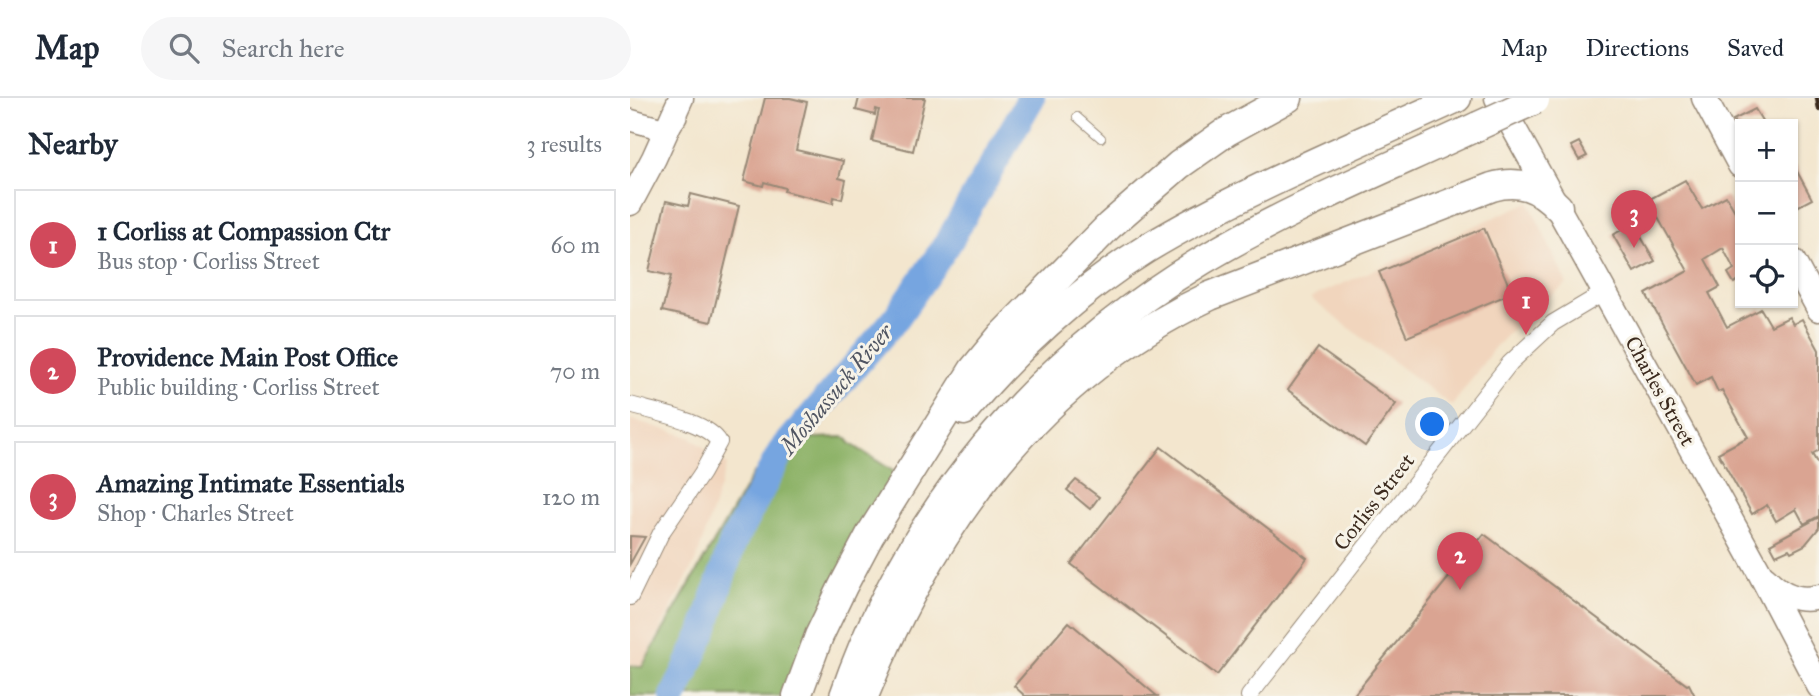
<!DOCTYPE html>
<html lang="en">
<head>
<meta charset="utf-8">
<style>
	body { margin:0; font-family:"IM FELL Great Primer",serif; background:#f6f6f7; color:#1f2937 }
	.controls { position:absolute; right:21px; top:21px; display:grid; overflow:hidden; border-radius:0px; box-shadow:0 2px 5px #0004 }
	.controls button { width:63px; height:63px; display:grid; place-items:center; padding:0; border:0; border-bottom:2px solid #e0e1e3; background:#fff; color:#1f2937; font:35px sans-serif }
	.you { position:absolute; left:803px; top:327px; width:24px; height:24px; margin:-18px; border:5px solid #fff; border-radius:50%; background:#1a73e8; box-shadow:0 0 0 10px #1a73e833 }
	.badge { display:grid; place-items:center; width:46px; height:46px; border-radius:50%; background:#d1495b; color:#fff; font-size:23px; font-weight:700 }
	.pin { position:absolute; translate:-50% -58px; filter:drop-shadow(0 2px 4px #0008) }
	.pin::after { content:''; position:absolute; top:37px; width:24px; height:21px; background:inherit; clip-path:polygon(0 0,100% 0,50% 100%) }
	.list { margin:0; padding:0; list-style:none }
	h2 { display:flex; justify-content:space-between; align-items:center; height:91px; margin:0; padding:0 28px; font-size:30px }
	h2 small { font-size:23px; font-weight:400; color:#747a83 }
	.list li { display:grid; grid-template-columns:46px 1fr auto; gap:21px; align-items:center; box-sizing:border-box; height:112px; margin:0 14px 14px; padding:0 14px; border:2px solid #e0e1e3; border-radius:0px }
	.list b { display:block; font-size:26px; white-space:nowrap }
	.list p { margin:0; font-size:23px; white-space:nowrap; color:#747a83 }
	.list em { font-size:23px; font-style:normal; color:#747a83 }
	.icon { flex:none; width:38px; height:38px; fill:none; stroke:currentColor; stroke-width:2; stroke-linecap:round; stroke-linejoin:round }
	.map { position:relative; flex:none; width:1189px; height:598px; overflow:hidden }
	header { display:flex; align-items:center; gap:42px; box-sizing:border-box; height:98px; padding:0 35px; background:#fff; border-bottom:2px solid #e0e1e3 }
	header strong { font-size:33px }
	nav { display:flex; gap:38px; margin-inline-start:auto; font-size:24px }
	.search { width:490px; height:63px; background:#f6f6f7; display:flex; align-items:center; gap:18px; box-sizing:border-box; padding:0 24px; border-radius:38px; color:#747a83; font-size:26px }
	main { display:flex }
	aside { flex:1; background:#fff }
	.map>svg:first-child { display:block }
</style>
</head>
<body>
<header>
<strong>Map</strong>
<div class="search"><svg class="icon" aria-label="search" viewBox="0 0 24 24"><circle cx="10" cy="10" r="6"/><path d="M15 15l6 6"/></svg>Search here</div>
<nav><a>Map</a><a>Directions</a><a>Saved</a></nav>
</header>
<main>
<aside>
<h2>Nearby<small>3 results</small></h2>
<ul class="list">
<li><span class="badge">1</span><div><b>1 Corliss at Compassion Ctr</b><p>Bus stop · Corliss Street</p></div><em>60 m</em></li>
<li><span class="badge">2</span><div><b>Providence Main Post Office</b><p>Public building · Corliss Street</p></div><em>70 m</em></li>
<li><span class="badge">3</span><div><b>Amazing Intimate Essentials</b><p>Shop · Charles Street</p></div><em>120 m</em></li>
</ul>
</aside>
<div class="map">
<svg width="1189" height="598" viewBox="0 0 1189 598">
	<rect width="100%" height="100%" fill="#f7f3e8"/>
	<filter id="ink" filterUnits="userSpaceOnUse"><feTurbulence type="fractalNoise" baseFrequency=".0143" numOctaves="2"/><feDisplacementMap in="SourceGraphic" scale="14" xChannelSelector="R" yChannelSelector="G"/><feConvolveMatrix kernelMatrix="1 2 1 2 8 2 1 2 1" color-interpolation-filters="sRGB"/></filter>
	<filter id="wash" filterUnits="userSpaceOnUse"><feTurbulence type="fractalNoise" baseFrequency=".00686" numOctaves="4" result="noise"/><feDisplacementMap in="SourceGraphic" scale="28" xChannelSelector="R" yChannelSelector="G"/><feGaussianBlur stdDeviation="1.57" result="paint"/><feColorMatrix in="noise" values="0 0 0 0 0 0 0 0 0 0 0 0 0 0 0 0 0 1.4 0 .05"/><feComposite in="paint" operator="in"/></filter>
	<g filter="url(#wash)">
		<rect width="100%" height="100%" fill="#f3e6ce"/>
		<g fill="#f1d5bd">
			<path d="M899 104 937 186 901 212 864 250 822 308 680 200Z"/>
			<path d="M0 321 60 339 97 367 67 460 12 567 0 566Z"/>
		</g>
		<path fill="#8db268" stroke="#646e43" stroke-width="2" d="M215 339 221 346 271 378 164 598H0V568L12 569 122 378 141 355 183 340Z"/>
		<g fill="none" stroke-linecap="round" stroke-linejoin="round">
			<path stroke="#76a5e0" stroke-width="28" d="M44 598 73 535 103 444 151 354 266 220 318 145 401 0"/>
		</g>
		<g id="blocks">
			<g fill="#daa492">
				<path d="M135 0H160L177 4 166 52 213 63 209 80 216 82 212 101 204 99 203 105 154 93 155 90 134 84 133 88 114 83Z"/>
				<path d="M229 0H295L283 53 242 43 249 12 246 11 245 17 226 12Z"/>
				<path d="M1125 11 1134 26H1110V35L1103 22Z"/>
				<path d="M949 44 957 58 949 62 941 48Z"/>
				<path d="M1163 66 1182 101 1163 111Z"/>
				<path d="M1055 82 1072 111 1096 98 1110 122V181L1104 185 1098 175 1104 171 1093 150 1075 161 1090 189 1079 195 1097 229 1131 211 1141 228 1159 219 1163 226 1172 221 1189 252V352L1182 356 1189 368V418L1174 426 1166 411 1146 423 1137 407 1122 416 1088 355 1118 339 1092 292 1088 294 1081 279 1066 287 1016 196 1058 173 1018 102Z"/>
				<path d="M61 96 109 108 81 224 32 213 41 178 19 173 36 103 58 108Z"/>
				<path d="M1003 125 1025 163 1004 174 983 137Z"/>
				<path d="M854 130 882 195 777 239 749 174Z"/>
				<path d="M688 250 766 306 735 348 658 292Z"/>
				<path d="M531 349 677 460 587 577 441 466Z"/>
				<path d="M446 382 469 399 460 411 437 392Z"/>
				<path d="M1189 419V430L1175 447 1161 454 1159 451 1146 457 1140 446Z"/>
				<path d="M854 436 1057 587 1059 586 1065 598H723Z"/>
				<path d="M0 438 15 439 0 466Z"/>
				<path d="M439 524 527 598H395L384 588Z"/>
			</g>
		</g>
	</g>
	<g filter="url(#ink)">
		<use href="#blocks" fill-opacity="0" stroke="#978876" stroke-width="2"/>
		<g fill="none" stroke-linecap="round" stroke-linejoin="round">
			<g stroke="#978876" stroke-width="10">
				<path id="service" d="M447 19 471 40"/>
			</g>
			<g stroke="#978876" stroke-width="18">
				<g id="minor">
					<path d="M0 307C23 314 77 323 89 344L72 375 31 435 0 499"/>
					<path d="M619 598 880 265 923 225 975 194"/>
				</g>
			</g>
			<g stroke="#978876" stroke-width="24">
				<path id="secondary" d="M0 22 36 32 46 19"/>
			</g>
			<g stroke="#978876" stroke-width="27">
				<g id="primary">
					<path d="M867 0 1130 475 1189 588"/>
					<path d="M1074 0 1110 67"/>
					<path d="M0 105 24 60 51 0"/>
					<path d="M1163 163 1189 211"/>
					<path d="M1135 480C1149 495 1168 505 1189 499"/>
				</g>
			</g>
			<g stroke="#978876" stroke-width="31">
				<g id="motorway">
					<path d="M334 313C383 253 449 192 516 151 614 92 723 48 827 0"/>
					<path d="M167 598 189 538 213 488 240 437 343 272 372 237 479 128 549 67 596 34 658 0"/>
					<path d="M214 598C278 414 406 262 573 162 660 110 756 71 848 28"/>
					<path d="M234 598C303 426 408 279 580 198L862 89C889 81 909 89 928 109"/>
				</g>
			</g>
			<use href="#service" stroke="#fff" stroke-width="8"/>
			<use href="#minor" stroke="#fff" stroke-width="16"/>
			<use href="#secondary" stroke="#fff" stroke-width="21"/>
			<use href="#primary" stroke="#fff" stroke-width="24"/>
			<use href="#motorway" stroke="#fff" stroke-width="28"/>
			<path stroke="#3b2a1e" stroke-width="4.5" d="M1187 0 1189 11"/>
			<g stroke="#978876" stroke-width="31" stroke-linecap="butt">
				<path id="motorway-bridge" d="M848 28 905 2"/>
			</g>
			<use href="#motorway-bridge" stroke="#fff" stroke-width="28"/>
		</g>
	</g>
	<g text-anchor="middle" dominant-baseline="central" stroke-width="6" stroke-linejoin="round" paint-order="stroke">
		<g font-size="21" fill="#3b2a1e" stroke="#f7f3e8">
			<text transform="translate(1030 293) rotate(61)">Charles Street</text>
			<text transform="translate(744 404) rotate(-52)">Corliss Street</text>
		</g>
		<g font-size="23" font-style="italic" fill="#505562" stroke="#f7f3e8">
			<text transform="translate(206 291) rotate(-50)">Moshassuck River</text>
		</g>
	</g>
</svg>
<div class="controls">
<button>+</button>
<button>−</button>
<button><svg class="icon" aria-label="locate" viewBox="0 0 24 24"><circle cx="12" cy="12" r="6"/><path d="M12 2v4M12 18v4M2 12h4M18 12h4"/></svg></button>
</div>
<div class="you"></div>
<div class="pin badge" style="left:896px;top:237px">1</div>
<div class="pin badge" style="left:830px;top:492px">2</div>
<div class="pin badge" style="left:1004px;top:150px">3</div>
</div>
</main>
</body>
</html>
